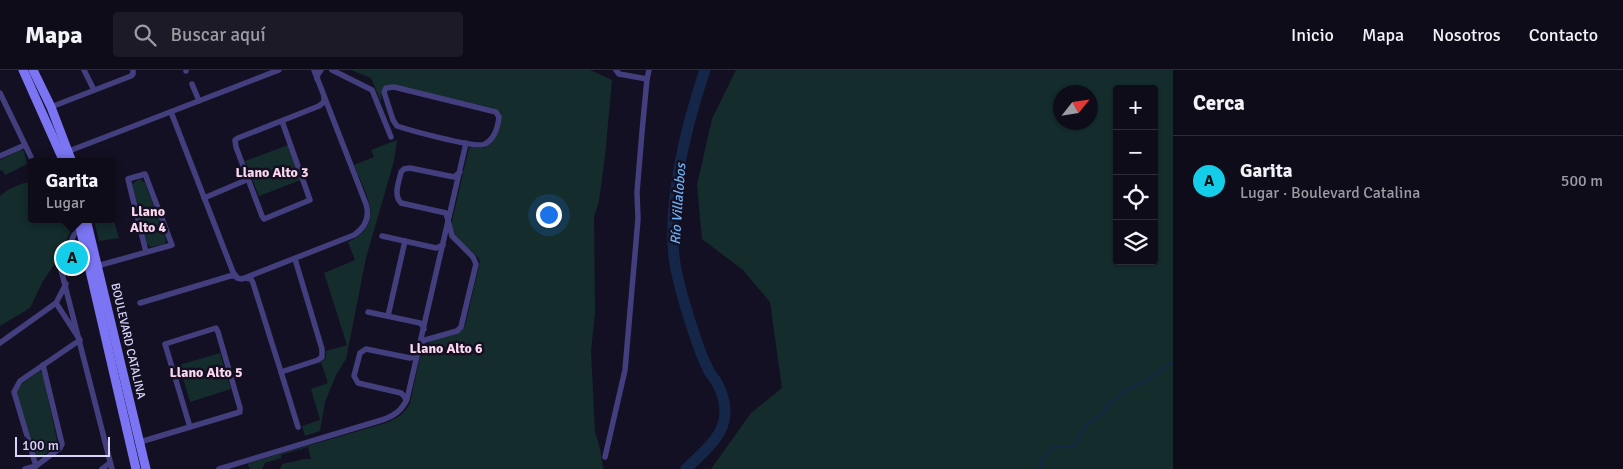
<!DOCTYPE html>
<html lang="es">
<head>
<meta charset="utf-8">
<style>
	body { margin:0; font-family:Signika,sans-serif; background:#1d1a27; color:#f1f3f6 }
	.controls { position:absolute; right:15px; top:15px; display:grid; overflow:hidden; border-radius:5px; box-shadow:0 1px 4px #0004 }
	.controls button { width:45px; height:45px; display:grid; place-items:center; padding:0; border:0; border-bottom:1px solid #2f2c39; background:#0f0c1a; color:#f1f3f6; font:25px sans-serif }
	.compass { position:absolute; left:1053px; top:15px; width:45px; height:45px; border-radius:50%; background:#0f0c1a; box-shadow:0 1px 4px #0004; rotate:60deg }
	.scale { position:absolute; left:15px; bottom:12px; width:95px; box-sizing:border-box; padding-left:5px; border:2px solid #dbd5fb; border-top:0; font-size:14px; line-height:18px; white-space:nowrap; color:#dbd5fb; -webkit-text-stroke:4px #141023; paint-order:stroke }
	.you { position:absolute; left:548px; top:144px; width:18px; height:18px; margin:-12px; border:4px solid #fff; border-radius:50%; background:#1a73e8; box-shadow:0 0 0 8px #1a73e833 }
	.badge { display:grid; place-items:center; width:32px; height:32px; border-radius:50%; background:#14cee9; color:#111; font-size:16px; font-weight:700 }
	.pin { position:absolute; translate:-50% -50%; border:2px solid #fff; box-shadow:0 1px 5px #0006 }
	.popup { position:absolute; left:28px; top:88px; width:88px; height:65px; box-sizing:border-box; display:grid; place-content:center; border-radius:5px; background:#0f0c1a; filter:drop-shadow(0 1px 4px #0005); font-size:16px; white-space:nowrap; color:#9b9ba2 }
	.popup b { font-size:19px; color:#f1f3f6 }
	.popup::after { content:''; position:absolute; left:50%; top:100%; margin-left:-10px; border:10px solid transparent; border-top-color:#0f0c1a }
	.list { margin:0; padding:0; list-style:none }
	h2 { display:flex; justify-content:space-between; align-items:center; height:65px; margin:0; padding:0 20px; font-size:21px }
	h2 small { font-size:16px; font-weight:400; color:#9b9ba2 }
	.list li { display:grid; grid-template-columns:32px 1fr auto; gap:15px; align-items:center; box-sizing:border-box; height:90px; padding:0 20px; border-top:1px solid #2f2c39 }
	.list b { display:block; font-size:19px; white-space:nowrap }
	.list p { margin:0; font-size:16px; white-space:nowrap; color:#9b9ba2 }
	.list em { font-size:16px; font-style:normal; color:#9b9ba2 }
	.icon { flex:none; width:28px; height:28px; fill:none; stroke:currentColor; stroke-width:2; stroke-linecap:round; stroke-linejoin:round }
	.map { position:relative; flex:none; width:1173px; height:399px; overflow:hidden }
	header { display:flex; align-items:center; gap:30px; box-sizing:border-box; height:70px; padding:0 25px; background:#0f0c1a; border-bottom:1px solid #2f2c39 }
	header strong { font-size:24px }
	nav { display:flex; gap:28px; margin-inline-start:auto; font-size:18px }
	.search { width:350px; height:45px; background:#1d1a27; display:flex; align-items:center; gap:12px; box-sizing:border-box; padding:0 18px; border-radius:5px; color:#9b9ba2; font-size:19px }
	main { display:flex }
	aside { flex:1; background:#0f0c1a }
	.map>svg:first-child { display:block }
</style>
</head>
<body>
<header>
<strong>Mapa</strong>
<div class="search"><svg class="icon" aria-label="search" viewBox="0 0 24 24"><circle cx="10" cy="10" r="6"/><path d="M15 15l6 6"/></svg>Buscar aquí</div>
<nav><a>Inicio</a><a>Mapa</a><a>Nosotros</a><a>Contacto</a></nav>
</header>
<main>
<div class="map">
<svg width="1173" height="399" viewBox="0 0 1173 399">
	<rect width="100%" height="100%" fill="#141023"/>
	<g fill="#142c2c" fill-rule="evenodd">
		<path d="M351 0H590L612 10 605 86 599 131 594 147 595 243 591 281 595 362 600 378 603 399H280L282 394 305 389H311L308 377 281 385V388L265 393 262 399H250L248 395 249 393 386 353C397 348 405 344 410 333L421 282C429 263 456 272 465 256L480 191 477 186 455 167 451 155 469 78 471 76C474 77 480 78 483 78 494 76 501 53 501 44L493 38 391 15 385 16 381 21V32L371 8Z"/>
		<path d="M736 0H1173V399H711L751 343 782 318 770 232 743 200 702 169 697 115 712 49ZM1117 19H1154V191H1117ZM1060 22H1090V52H1060Z"/>
		<path d="M397 70 394 91 366 188 346 289 336 305 325 332 320 361 305 366 302 356 320 350 311 319 328 313 321 292 326 288V281L347 275 324 203 355 190 348 172C387 154 366 125 354 95L374 87 371 80Z"/>
		<path d="M288 75 301 110 259 126 245 91Z"/>
		<path d="M20 80 24 81 27 94 5 105 3 101 0 100V90Z"/>
		<path d="M140 109 145 113 165 166 166 171 164 174 151 177 147 174 132 114Z"/>
		<path d="M32 111V149H69L71 160 58 189 43 211 30 238 0 256V126C10 117 20 114 32 111Z"/>
		<path d="M112 145 119 168 99 171 94 150 112 149Z"/>
		<path d="M220 283 231 319 190 332 179 295Z"/>
		<path d="M40 301 43 305 58 375 38 389 36 388 16 322 22 314Z"/>
	</g>
	<g fill="none" stroke-linecap="round" stroke-linejoin="round">
		<path stroke="#142749" stroke-width="2" d="M1039 399 1043 387 1054 377H1074L1080 363 1090 352 1104 343 1108 335 1128 319 1144 312 1173 292"/>
		<path stroke="#142749" stroke-width="11" d="M686 399C701 384 724 367 725 344 725 334 723 324 718 315 716 309 710 305 708 299 702 287 697 273 693 260 686 239 679 216 675 194 666 135 686 56 705 0"/>
		<g stroke="#433f7e" stroke-width="5.5">
			<path d="M84 0 94 20"/>
			<path d="M186 0V1"/>
			<path d="M332 0 372 20 391 67"/>
			<path d="M616 0 619 4 647 9"/>
			<path d="M317 9 318 4 321 0"/>
			<path d="M192 14 199 31"/>
			<path d="M394 17 496 42 499 47C498 57 494 69 485 74 477 79 409 60 397 56L393 50 384 22 386 18Z"/>
			<path d="M0 23 31 87"/>
			<path d="M51 37 131 6 133 4V0"/>
			<path d="M171 42 233 202 237 208 242 209 354 165C366 157 370 147 366 134L314 0"/>
			<path d="M282 51 310 130 264 149 262 146 236 77 235 70 238 68 319 36 324 32V27"/>
			<path d="M69 81 279 0"/>
			<path d="M0 86 25 75"/>
			<path d="M204 128 244 111 246 109 247 106"/>
			<path d="M382 166 436 178 443 175"/>
			<path d="M67 179 77 182 80 189"/>
			<path d="M67 181 76 160 79 156"/>
			<path d="M65 184 60 196 112 399"/>
			<path d="M62 192 71 190"/>
			<path d="M97 196 172 175 145 104 128 109 146 182"/>
			<path d="M245 208 251 209 253 213 281 302 318 290 322 287V279L295 189"/>
			<path d="M140 233 230 206H236"/>
			<path d="M368 242 420 253 423 256 424 259"/>
			<path d="M388 246 405 171"/>
			<path d="M0 273 56 233 66 214"/>
			<path d="M420 275 425 270 457 261 461 257 476 194 473 187 452 166 446 143 401 133C393 125 399 112 401 102L404 99 410 98 454 107 460 102"/>
			<path d="M281 302 298 357"/>
			<path d="M406 331 405 327 401 323 358 313 354 306 360 283 366 279 410 288 414 287 417 284"/>
			<path d="M140 372 240 342V338L218 262 216 258 165 274 190 357"/>
			<path d="M605 387 625 300 638 149 637 122 642 62 647 9 649 0"/>
			<path d="M36 396 14 322 20 311 80 270 56 233"/>
			<path d="M25 399 36 396 60 378 62 374 43 295"/>
			<path d="M102 399 110 393"/>
			<path d="M219 399 385 349C395 345 402 340 407 329L466 73"/>
		</g>
		<g stroke="#7b75f3" stroke-width="9">
			<path d="M23 0 64 92"/>
			<path d="M33 0 51 37 72 92"/>
			<path d="M78 149 136 399"/>
			<path d="M86 149 146 399"/>
		</g>
	</g>
	<g text-anchor="middle" dominant-baseline="central" stroke-width="5" stroke-linejoin="round" paint-order="stroke">
		<g font-size="12" fill="#dbd5fb" stroke="#141023">
			<text transform="translate(128 271) rotate(77)">BOULEVARD CATALINA</text>
		</g>
		<g font-size="14" font-weight="bold" fill="#fcd7ed" stroke="#141023">
			<text x="272" y="102">Llano Alto 3</text>
			<text x="148" y="141">Llano<tspan x="148" dy="16">Alto 4</tspan></text>
			<text x="446" y="278">Llano Alto 6</text>
			<text x="206" y="302">Llano Alto 5</text>
		</g>
		<g font-size="14" font-style="italic" fill="#6cb1f2" stroke="#141023">
			<text transform="translate(678 134) rotate(-86)">Río Villalobos</text>
		</g>
	</g>
</svg>
<div class="controls">
<button>+</button>
<button>−</button>
<button><svg class="icon" aria-label="locate" viewBox="0 0 24 24"><circle cx="12" cy="12" r="6"/><path d="M12 2v4M12 18v4M2 12h4M18 12h4"/></svg></button>
<button><svg class="icon" aria-label="layers" viewBox="0 0 24 24"><path d="M12 4l9 5-9 5-9-5zM3 14l9 5 9-5"/></svg></button>
</div>
<svg class="compass" viewBox="-18 -18 36 36"><path d="M0-13l5 13h-10z" fill="#e53935"/><path d="M0 13l5-13h-10z" fill="#9b9ba2"/></svg>
<div class="scale">100 m</div>
<div class="you"></div>
<div class="pin badge" style="left:72px;top:188px">A</div>
<div class="popup"><b>Garita</b>Lugar</div>
</div>
<aside>
<h2>Cerca<small></small></h2>
<ul class="list">
<li><span class="badge">A</span><div><b>Garita</b><p>Lugar · Boulevard Catalina</p></div><em>500 m</em></li>
</ul>
</aside>
</main>
</body>
</html>
